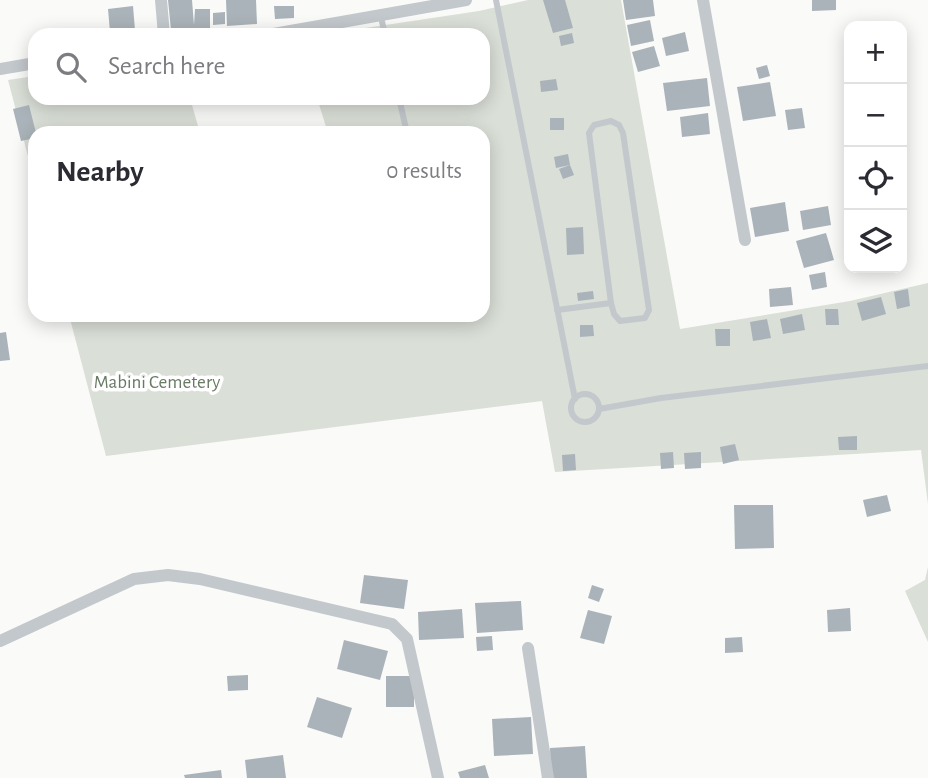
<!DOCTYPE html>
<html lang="en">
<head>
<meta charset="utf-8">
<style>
	body { margin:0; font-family:"Alegreya Sans",sans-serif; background:#f2f2f3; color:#2b2b33 }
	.controls { position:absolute; right:21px; top:21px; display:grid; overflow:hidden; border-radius:14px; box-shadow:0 4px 18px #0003 }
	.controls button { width:63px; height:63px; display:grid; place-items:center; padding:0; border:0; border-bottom:2px solid #e1e1e2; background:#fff; color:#2b2b33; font:35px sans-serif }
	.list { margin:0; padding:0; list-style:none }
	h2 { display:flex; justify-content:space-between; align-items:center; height:91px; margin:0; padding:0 28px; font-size:30px }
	h2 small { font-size:23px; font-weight:400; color:#7c7c81 }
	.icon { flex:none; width:38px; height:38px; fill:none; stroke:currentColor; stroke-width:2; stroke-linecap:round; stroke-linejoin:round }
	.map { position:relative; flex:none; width:928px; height:778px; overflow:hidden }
	.search { position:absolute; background:#fff; box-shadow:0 4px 18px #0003; left:28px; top:28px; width:462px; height:77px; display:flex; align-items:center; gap:18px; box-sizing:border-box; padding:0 24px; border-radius:21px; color:#7c7c81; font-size:26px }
	.panel { position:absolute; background:#fff; box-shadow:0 4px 18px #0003; left:28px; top:126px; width:462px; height:196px; border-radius:21px }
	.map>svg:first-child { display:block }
</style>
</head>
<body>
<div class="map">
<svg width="928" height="778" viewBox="0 0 928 778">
	<rect width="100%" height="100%" fill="#fafaf8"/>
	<g fill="#dadfd7">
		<path d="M528 0H621L680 329 850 301 928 283V504L921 450 555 472 542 401 106 456 69 315H483V133H328L317 98H483V35H319L479 11Z"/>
		<path d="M35 76V98H190L200 133H35V183L8 80Z"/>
		<path d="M928 567V642L905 591 925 580Z"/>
	</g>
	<g fill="#aab3b9">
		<path d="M168 0H192L194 25 195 9H210V28L171 30Z"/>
		<path d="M226 0H256L257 24 227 26Z"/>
		<path d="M543 0H565L573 28 553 33Z"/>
		<path d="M623 0H653L655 16 626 20Z"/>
		<path d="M812 0H836V10L812 11Z"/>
		<path d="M133 6 135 30 110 32 108 9Z"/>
		<path d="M274 6H294V18L275 19Z"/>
		<path d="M225 12V24L213 25V13Z"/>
		<path d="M650 20 654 41 631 46 627 25Z"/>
		<path d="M685 32 689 51 666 56 662 38Z"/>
		<path d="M572 33 574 43 561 46 559 36Z"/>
		<path d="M654 46 660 66 638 72 632 52Z"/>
		<path d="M767 65 770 76 759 79 756 68Z"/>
		<path d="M707 78 710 106 667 111 663 83Z"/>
		<path d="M556 79 558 90 541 92 540 81Z"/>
		<path d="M770 82 776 116 743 121 737 87Z"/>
		<path d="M29 105 36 133 35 138 21 141 13 109Z"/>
		<path d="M802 108 805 128 788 130 785 110Z"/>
		<path d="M708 113 710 134 682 137 680 117Z"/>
		<rect x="550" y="118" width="14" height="12"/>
		<path d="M568 154 570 165 556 168 554 157Z"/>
		<path d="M570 165 574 175 563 179 559 169Z"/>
		<path d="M785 202 789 231 755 237 750 208Z"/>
		<path d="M828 206 831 225 803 230 800 211Z"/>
		<path d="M583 227 584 254 567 255 566 228Z"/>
		<path d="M826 233 834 260 804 268 796 241Z"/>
		<path d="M825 272 827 287 812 290 809 275Z"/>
		<path d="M791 287 793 305 770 307 769 289Z"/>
		<path d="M908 289 910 306 897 309 894 292Z"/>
		<path d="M593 291 594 299 578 301 577 293Z"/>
		<path d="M881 297 886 314 862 321 857 303Z"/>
		<path d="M825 309H838L839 325H826Z"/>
		<path d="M802 314 805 330 783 334 780 319Z"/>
		<path d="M767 319 771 338 753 341 750 322Z"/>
		<path d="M580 325H593L594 336 580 337Z"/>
		<path d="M715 329H730V346H716Z"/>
		<path d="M6 332 10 360 0 361V333Z"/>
		<path d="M857 436V450H839L838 437Z"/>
		<path d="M735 444 739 460 723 464 720 447Z"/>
		<path d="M673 452 674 468 661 469 660 453Z"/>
		<path d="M701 452V468L685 469 684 453Z"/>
		<path d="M575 454 576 470 563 471 562 455Z"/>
		<path d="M887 495 891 511 867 517 863 500Z"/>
		<path d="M734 505H773L774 548 735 549Z"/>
		<path d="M364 575 408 580 404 609 360 603Z"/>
		<path d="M592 585 604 589 599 602 588 598Z"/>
		<path d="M521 601 523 630 477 633 475 603Z"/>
		<path d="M850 608 851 631 828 632 827 610Z"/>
		<path d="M462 609 464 638 419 640 418 612Z"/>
		<path d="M588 610 612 616 604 644 580 638Z"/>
		<path d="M492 636 493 650 477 651 476 637Z"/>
		<path d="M742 637 743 652 725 653V638Z"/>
		<path d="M344 640 388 651 380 680 337 669Z"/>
		<path d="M248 675V690L228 691 227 676Z"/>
		<rect x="386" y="676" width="28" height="31"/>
		<path d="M317 697 352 708 342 738 307 727Z"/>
		<path d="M531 717 533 754 494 756 492 719Z"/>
		<path d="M585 746 587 778H551L550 748Z"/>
		<path d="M283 755 286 778H247L245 760Z"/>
		<path d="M485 765 489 778H460L458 772Z"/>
		<path d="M221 770 222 778H185L184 775Z"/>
	</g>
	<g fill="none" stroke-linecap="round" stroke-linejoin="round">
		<g stroke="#c3c8cc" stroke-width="6">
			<path d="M496 0 575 399"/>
			<path d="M381 17 385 35"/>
			<path d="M399 98 407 133"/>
			<path d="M611 121 619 125 623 133 649 310 645 318 620 321 614 314 611 303 589 133 594 125Z"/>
			<path d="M557 310 611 303"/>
			<circle cx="585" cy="408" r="14"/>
			<path d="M599 409 661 398 928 366"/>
		</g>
		<g stroke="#c3c8cc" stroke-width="12">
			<path d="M161 0 164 35"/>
			<path d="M703 0 745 240"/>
			<path d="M268 35 466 0"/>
			<path d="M0 69 35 63"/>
			<path d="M0 641 134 579 168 575 200 579 392 624 407 639 438 778"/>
			<path d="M528 648 548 778"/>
		</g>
	</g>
	<g text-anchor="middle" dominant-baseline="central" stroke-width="7" stroke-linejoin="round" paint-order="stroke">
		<g font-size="19" fill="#687a64" stroke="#fff">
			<text x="157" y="382">Mabini Cemetery</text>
		</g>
	</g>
</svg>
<div class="controls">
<button>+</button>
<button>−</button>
<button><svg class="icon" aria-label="locate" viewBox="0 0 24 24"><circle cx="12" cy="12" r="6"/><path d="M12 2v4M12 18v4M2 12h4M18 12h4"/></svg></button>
<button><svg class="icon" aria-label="layers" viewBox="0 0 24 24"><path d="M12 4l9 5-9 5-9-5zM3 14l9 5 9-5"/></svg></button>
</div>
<div class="search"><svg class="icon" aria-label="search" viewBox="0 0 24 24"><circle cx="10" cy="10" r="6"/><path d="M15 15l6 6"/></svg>Search here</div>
<section class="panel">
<h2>Nearby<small>0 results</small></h2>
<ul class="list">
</ul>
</section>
</div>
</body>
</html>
